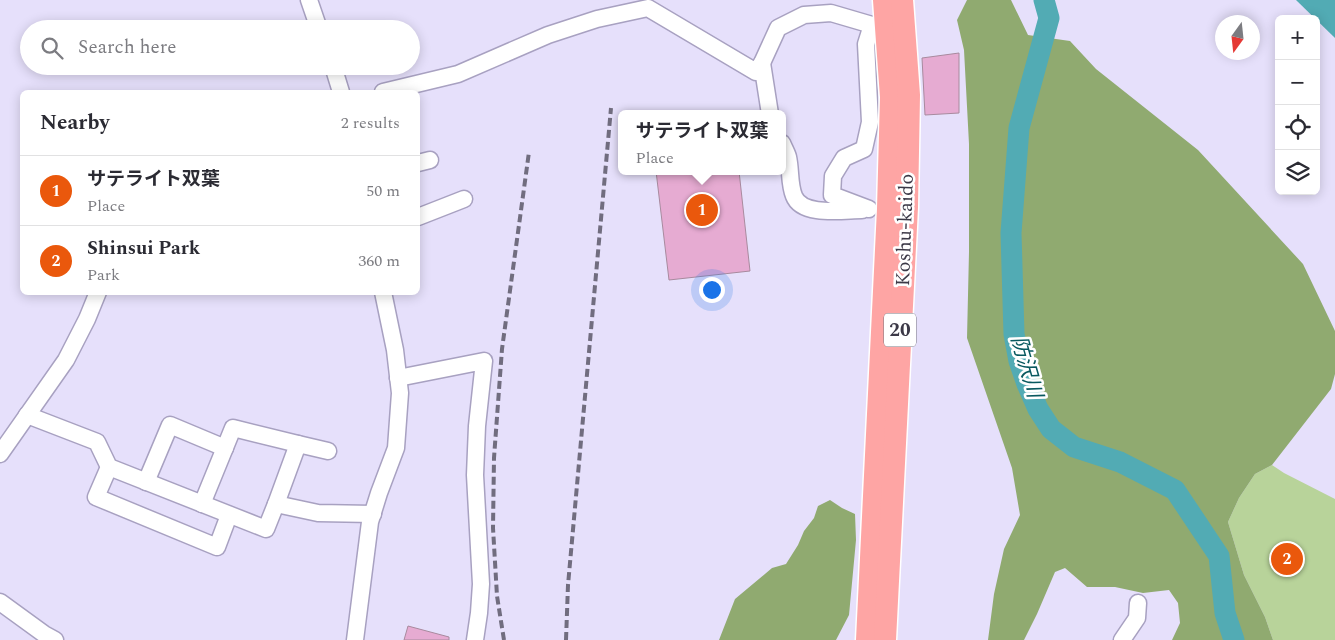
<!DOCTYPE html>
<html lang="en">
<head>
<meta charset="utf-8">
<style>
	body { margin:0; font-family:Spectral,"Noto Sans JP",serif; background:#f2f2f3; color:#2b2b33 }
	.controls { position:absolute; right:15px; top:15px; display:grid; overflow:hidden; border-radius:8px; box-shadow:0 2px 12px #0003 }
	.controls button { width:45px; height:45px; display:grid; place-items:center; padding:0; border:0; border-bottom:1px solid #e1e1e2; background:#fff; color:#2b2b33; font:25px sans-serif }
	.compass { position:absolute; left:1215px; top:15px; width:45px; height:45px; border-radius:50%; background:#fff; box-shadow:0 2px 12px #0003; rotate:195deg }
	.you { position:absolute; left:711px; top:289px; width:18px; height:18px; margin:-12px; border:4px solid #fff; border-radius:50%; background:#1a73e8; box-shadow:0 0 0 8px #1a73e833 }
	.badge { display:grid; place-items:center; width:32px; height:32px; border-radius:50%; background:#ea580c; color:#fff; font-size:16px; font-weight:700 }
	.pin { position:absolute; translate:-50% -50%; border:2px solid #fff; box-shadow:0 1px 5px #0006 }
	.popup { position:absolute; left:618px; top:110px; width:168px; height:65px; box-sizing:border-box; display:grid; place-content:center; border-radius:8px; background:#fff; filter:drop-shadow(0 1px 4px #0005); font-size:16px; white-space:nowrap; color:#7c7c81 }
	.popup b { font-size:19px; color:#2b2b33 }
	.popup::after { content:''; position:absolute; left:50%; top:100%; margin-left:-10px; border:10px solid transparent; border-top-color:#fff }
	.list { margin:0; padding:0; list-style:none }
	h2 { display:flex; justify-content:space-between; align-items:center; height:65px; margin:0; padding:0 20px; font-size:21px }
	h2 small { font-size:16px; font-weight:400; color:#7c7c81 }
	.list li { display:grid; grid-template-columns:32px 1fr auto; gap:15px; align-items:center; box-sizing:border-box; height:70px; padding:0 20px; border-top:1px solid #e1e1e2 }
	.list b { display:block; font-size:19px; white-space:nowrap }
	.list p { margin:0; font-size:16px; white-space:nowrap; color:#7c7c81 }
	.list em { font-size:16px; font-style:normal; color:#7c7c81 }
	.icon { flex:none; width:28px; height:28px; fill:none; stroke:currentColor; stroke-width:2; stroke-linecap:round; stroke-linejoin:round }
	.map { position:relative; flex:none; width:1335px; height:640px; overflow:hidden }
	.search { position:absolute; background:#fff; box-shadow:0 2px 12px #0003; left:20px; top:20px; width:400px; height:55px; display:flex; align-items:center; gap:12px; box-sizing:border-box; padding:0 18px; border-radius:28px; color:#7c7c81; font-size:19px }
	.panel { position:absolute; background:#fff; box-shadow:0 2px 12px #0003; left:20px; top:90px; width:400px; height:205px; border-radius:8px }
	.map>svg:first-child { display:block }
</style>
</head>
<body>
<div class="map">
<svg width="1335" height="640" viewBox="0 0 1335 640">
	<rect width="100%" height="100%" fill="#e6e0fb"/>
	<path fill="#b8d39a" d="M1272 465 1284 473 1335 499V640H1273L1265 617 1244 575 1228 522 1239 498 1255 474Z"/>
	<g fill="#90aa70">
		<path d="M967 0H1011L1028 35 1070 41 1096 69 1198 150 1303 264 1335 331V374L1331 389 1272 465 1255 474 1239 498 1228 522 1244 575 1265 617 1273 640H1172L1180 623 1178 603 1169 590 1143 593 1115 587H1087L1065 568 1055 572 1037 614 1024 640H988L994 594 1004 549 1020 515 1012 468 967 338 969 252V144L964 50 957 20Z"/>
		<path d="M830 500 842 508 855 514 856 540 849 615 836 640H719L735 599 772 568 786 564 798 545 804 531 814 518 818 506Z"/>
	</g>
	<path fill="#52abb4" d="M1296 0H1335V38Z"/>
	<g fill="none" stroke-linecap="round" stroke-linejoin="round">
		<path stroke="#52abb4" stroke-width="21" d="M1044 0 1049 18 1019 128 1011 233 1014 334 1019 361 1027 384 1038 409 1051 429 1074 447 1120 462 1175 490 1219 556 1225 613 1234 640"/>
	</g>
	<g fill="#e6abd2" stroke="#a88a9e">
		<path d="M959 53V113L925 115 922 58Z"/>
		<path d="M656 171H739L750 271 669 280Z"/>
		<path d="M408 626 449 637V640H404Z"/>
	</g>
	<g fill="none" stroke-linecap="round" stroke-linejoin="round">
		<g stroke="#a8a1c1" stroke-width="19">
			<g id="minor">
				<path d="M309 0 319 29"/>
				<path d="M762 63 770 114"/>
				<path d="M333 66 341 92"/>
				<path d="M383 92 458 74 548 35 597 19 648 8 756 72 762 63 778 28 804 15 831 13 872 25H887"/>
				<path d="M782 143C784 148 787 153 788 157 791 170 789 184 794 196 802 217 844 210 862 210"/>
				<path d="M418 163 430 160"/>
				<path d="M869 209 832 195 833 176 844 158 864 149 870 122 866 44 872 25"/>
				<path d="M418 217 464 199"/>
				<path d="M398 378 484 361 477 426 475 475 481 584 479 613 475 640"/>
				<path d="M27 415 97 442 109 467 266 529 276 504"/>
				<path d="M328 451 298 444 276 504 318 513 373 514"/>
				<path d="M0 454 66 360 87 319 98 292"/>
				<path d="M109 467 96 497 217 547 229 515"/>
				<path d="M146 482 170 425 225 448"/>
				<path d="M202 504 233 428 298 444"/>
				<path d="M0 602 44 634 55 640"/>
				<path d="M355 640 370 522 379 493 396 448 400 393 395 350 383 292"/>
				<path d="M1122 640 1137 618 1138 603"/>
			</g>
		</g>
		<g stroke="#fff" stroke-width="25">
			<g id="highway">
				<path d="M867 640 888 209 891 97 884 0"/>
				<path d="M885 640 907 207 909 95 902 0"/>
			</g>
		</g>
		<use href="#minor" stroke="#fff" stroke-width="16"/>
		<use href="#highway" stroke="#fea5a4" stroke-width="22"/>
		<g stroke="#716d7f" stroke-width="4" stroke-dasharray="8 4" stroke-linecap="butt">
			<path d="M504 640 497 596 493 528 494 458 502 349 529 152"/>
			<path d="M566 640 568 585 611 108"/>
		</g>
	</g>
	<g text-anchor="middle" dominant-baseline="central" stroke-width="5" stroke-linejoin="round" paint-order="stroke">
		<rect fill="#fff" stroke="#76747e" stroke-width="1" x="884" y="313.5" width="32" height="33" rx="4"/>
		<g font-size="19" font-weight="bold" fill="#3c3947">
			<text x="900" y="330">20</text>
		</g>
		<g font-size="20" fill="#3c3947" stroke="#fff">
			<text transform="translate(905 230) rotate(-88)">Koshu-kaido</text>
		</g>
		<g font-size="21" font-style="italic" fill="#09595f" stroke="#fff">
			<text transform="translate(1026 367) rotate(74)">防沢川</text>
		</g>
	</g>
</svg>
<div class="controls">
<button>+</button>
<button>−</button>
<button><svg class="icon" aria-label="locate" viewBox="0 0 24 24"><circle cx="12" cy="12" r="6"/><path d="M12 2v4M12 18v4M2 12h4M18 12h4"/></svg></button>
<button><svg class="icon" aria-label="layers" viewBox="0 0 24 24"><path d="M12 4l9 5-9 5-9-5zM3 14l9 5 9-5"/></svg></button>
</div>
<svg class="compass" viewBox="-18 -18 36 36"><path d="M0-13l5 13h-10z" fill="#e53935"/><path d="M0 13l5-13h-10z" fill="#7c7c81"/></svg>
<div class="you"></div>
<div class="pin badge" style="left:702px;top:210px">1</div>
<div class="popup"><b>サテライト双葉</b>Place</div>
<div class="pin badge" style="left:1287px;top:559px">2</div>
<div class="search"><svg class="icon" aria-label="search" viewBox="0 0 24 24"><circle cx="10" cy="10" r="6"/><path d="M15 15l6 6"/></svg>Search here</div>
<section class="panel">
<h2>Nearby<small>2 results</small></h2>
<ul class="list">
<li><span class="badge">1</span><div><b>サテライト双葉</b><p>Place</p></div><em>50 m</em></li>
<li><span class="badge">2</span><div><b>Shinsui Park</b><p>Park</p></div><em>360 m</em></li>
</ul>
</section>
</div>
</body>
</html>
